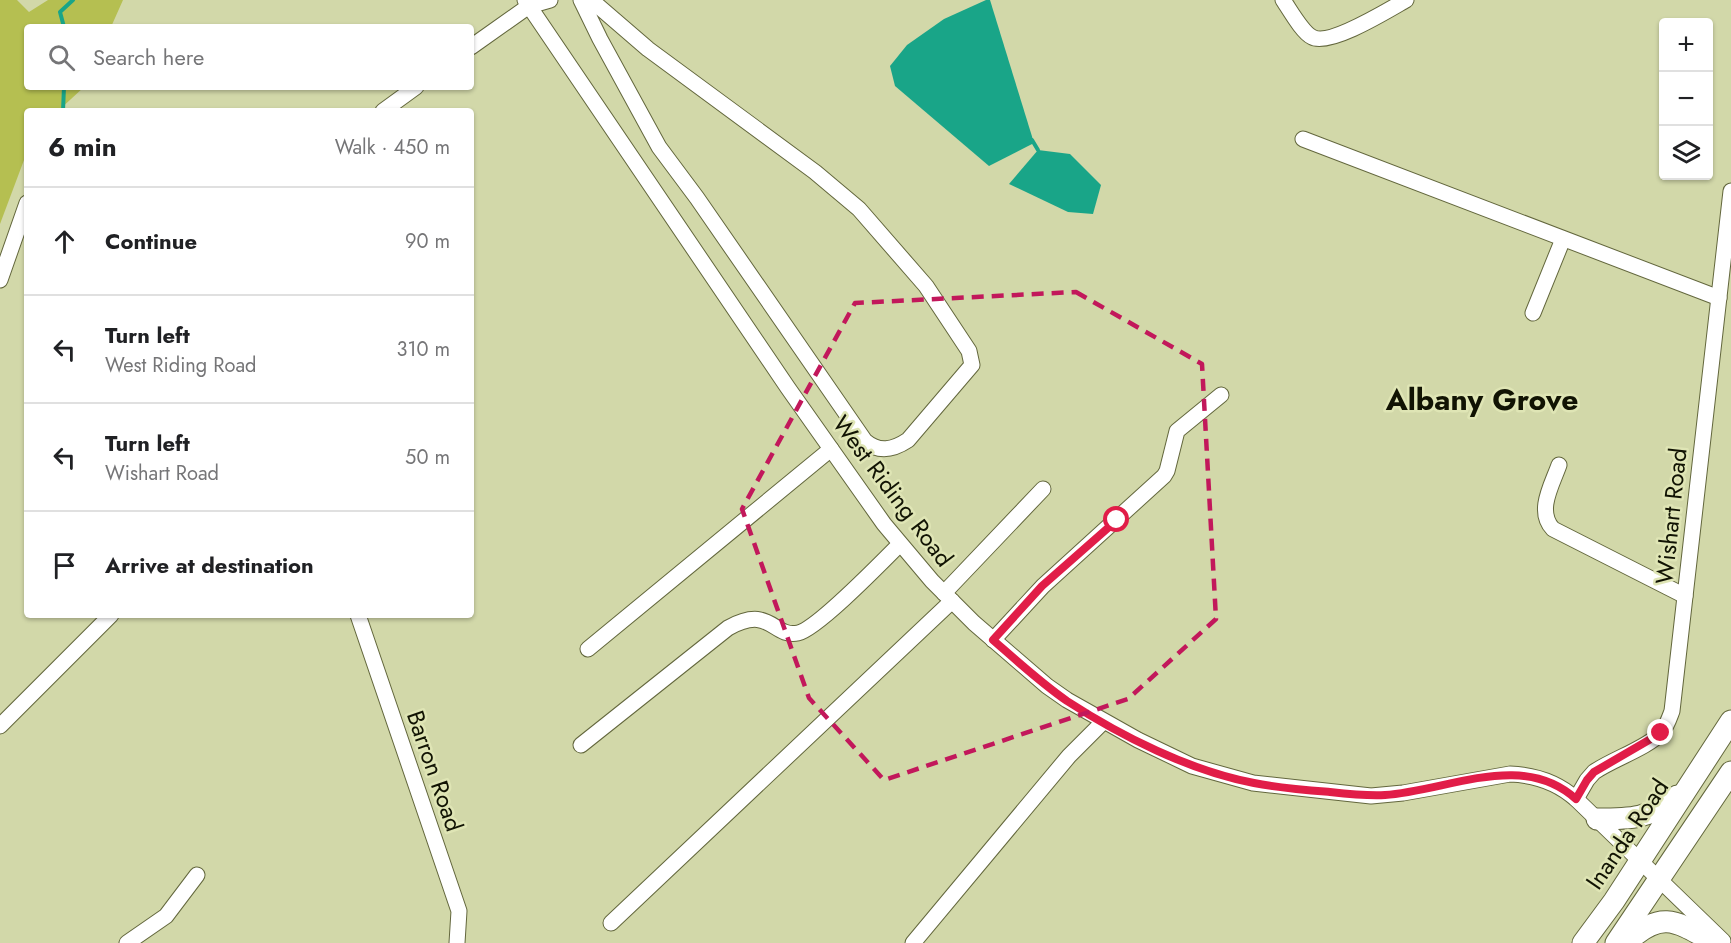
<!DOCTYPE html>
<html lang="en">
<head>
<meta charset="utf-8">
<style>
	body { margin:0; font-family:Jost,sans-serif; background:#f2f2f2; color:#202124 }
	.controls { position:absolute; right:18px; top:18px; display:grid; overflow:hidden; border-radius:6px; box-shadow:0 2px 4px #0004 }
	.controls button { width:54px; height:54px; display:grid; place-items:center; padding:0; border:0; border-bottom:2px solid #e0e0e0; background:#fff; color:#202124; font:30px sans-serif }
	.stop { position:absolute; width:18px; height:18px; margin:-14px; border:4px solid #e11d48; border-radius:50%; background:#fff }
	.stop.end { background:#e11d48; border-color:#fff; box-shadow:0 2px 6px #0008 }
	.list { margin:0; padding:0; list-style:none }
	h2 { display:flex; justify-content:space-between; align-items:center; height:78px; margin:0; padding:0 24px; font-size:26px }
	h2 small { font-size:20px; font-weight:400; color:#757577 }
	.list li { display:grid; grid-template-columns:39px 1fr auto; gap:18px; align-items:center; box-sizing:border-box; height:108px; padding:0 24px; border-top:2px solid #e0e0e0 }
	.list b { display:block; font-size:22px; white-space:nowrap }
	.list p { margin:0; font-size:20px; white-space:nowrap; color:#757577 }
	.list em { font-size:20px; font-style:normal; color:#757577 }
	.icon { flex:none; width:33px; height:33px; fill:none; stroke:currentColor; stroke-width:2; stroke-linecap:round; stroke-linejoin:round }
	.map { position:relative; flex:none; width:1731px; height:943px; overflow:hidden }
	.search { position:absolute; background:#fff; box-shadow:0 2px 4px #0004; left:24px; top:24px; width:450px; height:66px; display:flex; align-items:center; gap:15px; box-sizing:border-box; padding:0 21px; border-radius:6px; color:#757577; font-size:22px }
	.panel { position:absolute; background:#fff; box-shadow:0 2px 4px #0004; left:24px; top:108px; width:450px; height:510px; border-radius:6px }
	.map>svg:first-child { display:block }
</style>
</head>
<body>
<div class="map">
<svg width="1731" height="943" viewBox="0 0 1731 943">
	<rect width="100%" height="100%" fill="#d2d8a9"/>
	<path fill="#b5bf51" d="M0 0H17L29 12 48 0H123L111 27H27V87H84L58 111H27V152L0 224Z"/>
	<g fill="#19a588">
		<path d="M986 0H990L1034 143 989 166 895 86 890 66 907 45 944 19Z"/>
		<path d="M1038 150 1070 154 1101 185 1093 214 1068 212 1009 184Z"/>
	</g>
	<g fill="none" stroke-linecap="round" stroke-linejoin="round">
		<g stroke="#19a588" stroke-width="4">
			<path d="M64 27 60 12 73 0"/>
			<path d="M63 111 64 87"/>
			<path d="M1032 140 1038 150"/>
		</g>
		<g stroke="#63673d" stroke-width="17">
			<g id="minor">
				<path d="M525 0 788 388 884 524 932 581 974 623 1047 686 1067 700 1138 740 1192 766 1253 783 1371 796 1403 793 1510 774C1535 775 1557 782 1576 799L1723 941"/>
				<path d="M581 0 600 39 659 147 697 198 865 441C879 453 893 450 908 440L972 365 969 351 926 286 859 209 815 172 648 49 597 5 587 0"/>
				<path d="M1283 0C1290 10 1302 32 1312 37 1329 47 1390 9 1406 0"/>
				<path d="M471 47 529 6 550 0"/>
				<path d="M383 111 416 87"/>
				<path d="M1303 139 1719 298"/>
				<path d="M0 280 27 203"/>
				<path d="M1533 313 1563 239"/>
				<path d="M1559 465C1552 485 1536 511 1553 529L1685 596"/>
				<path d="M944 593 1043 489"/>
				<path d="M358 615 459 911 457 943"/>
				<path d="M993 640 1043 586 1164 476 1167 471 1177 431 1221 395"/>
				<path d="M588 649 831 449"/>
				<path d="M0 726 111 615"/>
				<path d="M581 745 728 628C771 604 772 638 798 633 817 629 883 561 900 544"/>
				<path d="M1576 799 1587 780 1594 772C1613 759 1647 748 1661 733 1667 726 1669 719 1672 711L1731 191"/>
				<path d="M611 923 952 601"/>
				<path d="M127 943 166 916 197 875"/>
				<path d="M913 943 1069 756 1103 722"/>
			</g>
		</g>
		<g stroke="#63673d" stroke-width="23">
			<g id="secondary">
				<path d="M1597 819C1631 819 1650 819 1677 796"/>
				<path d="M1583 943 1614 901 1731 721"/>
				<path d="M1616 943 1731 772"/>
				<path d="M1626 943C1662 909 1676 921 1715 943"/>
			</g>
		</g>
		<use href="#minor" stroke="#fff" stroke-width="15"/>
		<use href="#secondary" stroke="#fff" stroke-width="21"/>
	</g>
	<g fill="none" stroke-linecap="round" stroke-linejoin="round">
		<path stroke="#e11d48" stroke-width="8" d="M1117 520 1042 586 993 640C1017 661 1041 683 1067 701 1121 736 1190 771 1254 783 1279 788 1305 790 1330 792 1348 794 1367 796 1385 795 1448 791 1522 750 1576 799L1587 780 1594 772 1661 733"/>
	</g>
	<path fill="none" stroke="#c2185b" stroke-width="4.5" stroke-dasharray="12 8" stroke-linejoin="round" d="M1076 292 1202 364 1216 619 1128 699 884 780 809 698 742 509 855 303Z"/>
	<g text-anchor="middle" dominant-baseline="central" stroke-width="5" stroke-linejoin="round" paint-order="stroke">
		<g font-size="24" fill="#111303" stroke="#dfe5b5">
			<text transform="translate(893 491) rotate(53)">West Riding Road</text>
			<text transform="translate(1671 516) rotate(-84)">Wishart Road</text>
			<text transform="translate(435 771) rotate(71)">Barron Road</text>
			<text transform="translate(1627 834) rotate(-56)">Inanda Road</text>
		</g>
		<g font-size="30" font-weight="bold" fill="#111303" stroke="#dfe5b5">
			<text x="1482" y="399">Albany Grove</text>
		</g>
	</g>
</svg>
<div class="controls">
<button>+</button>
<button>−</button>
<button><svg class="icon" aria-label="layers" viewBox="0 0 24 24"><path d="M12 4l9 5-9 5-9-5zM3 14l9 5 9-5"/></svg></button>
</div>
<div class="stop" style="left:1117px;top:520px"></div>
<div class="stop end" style="left:1661px;top:733px"></div>
<div class="search"><svg class="icon" aria-label="search" viewBox="0 0 24 24"><circle cx="10" cy="10" r="6"/><path d="M15 15l6 6"/></svg>Search here</div>
<section class="panel">
<h2>6 min<small>Walk · 450 m</small></h2>
<ul class="list">
<li><svg class="icon" aria-label="ahead" viewBox="0 0 24 24"><path d="M12 20V5M6 11l6-6 6 6"/></svg><div><b>Continue</b></div><em>90 m</em></li>
<li><svg class="icon" aria-label="left" viewBox="0 0 24 24"><path d="M17 20v-9H6M10 6l-5 5 5 5"/></svg><div><b>Turn left</b><p>West Riding Road</p></div><em>310 m</em></li>
<li><svg class="icon" aria-label="left" viewBox="0 0 24 24"><path d="M17 20v-9H6M10 6l-5 5 5 5"/></svg><div><b>Turn left</b><p>Wishart Road</p></div><em>50 m</em></li>
<li><svg class="icon" aria-label="arrive" viewBox="0 0 24 24"><path d="M6 21V4h12l-3 4 3 4H6"/></svg><div><b>Arrive at destination</b></div></li>
</ul>
</section>
</div>
</body>
</html>
